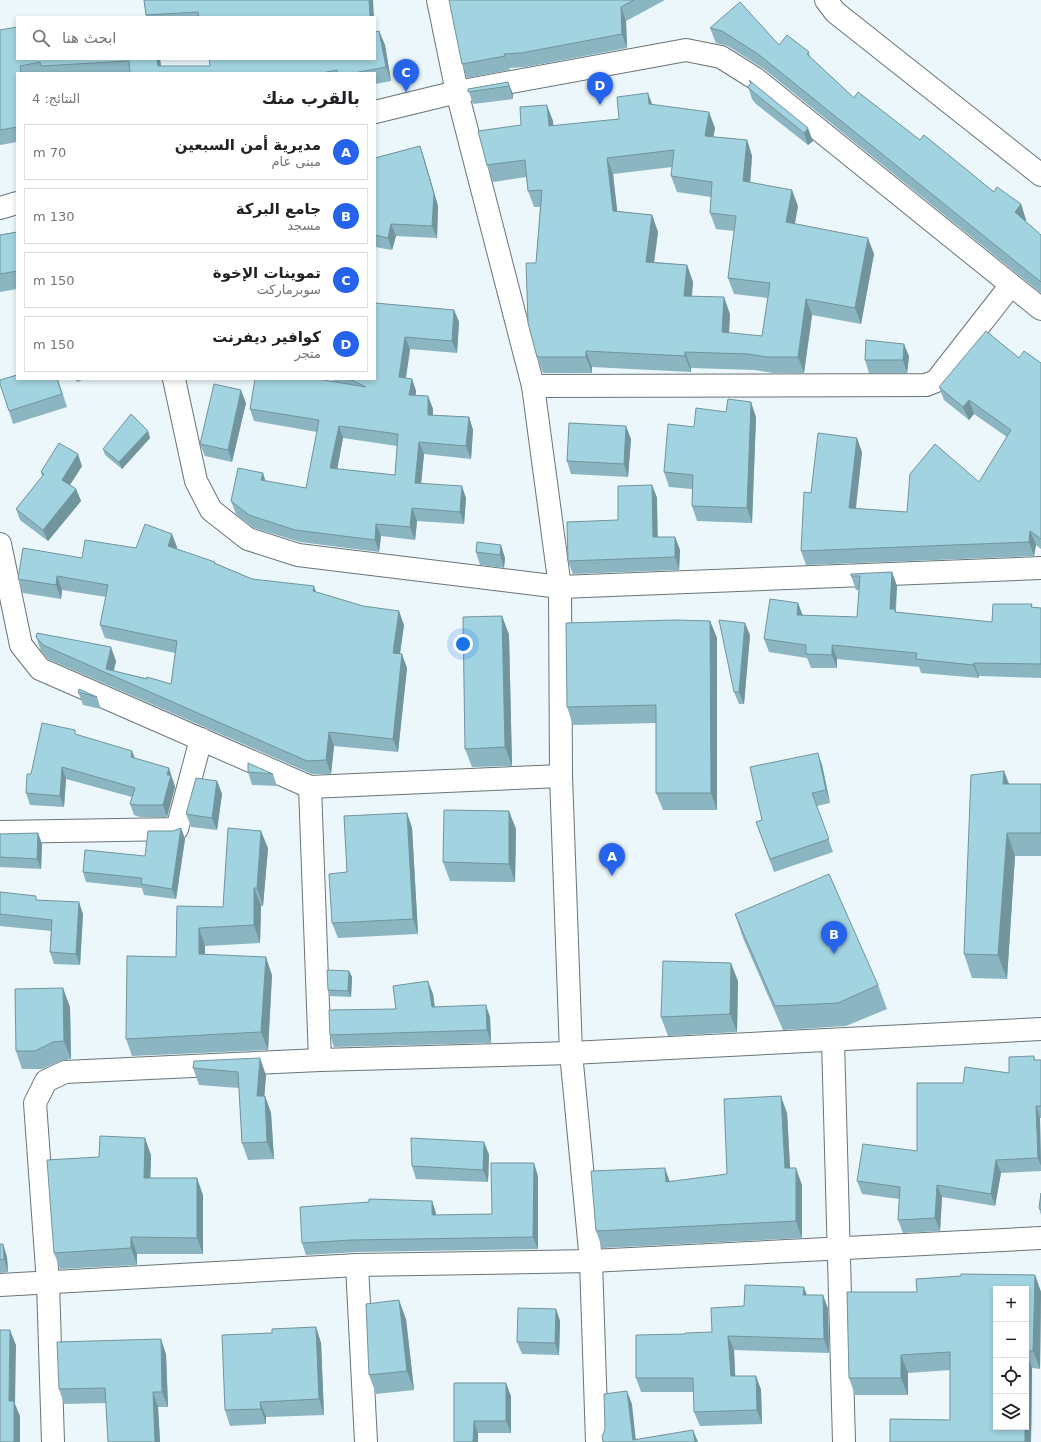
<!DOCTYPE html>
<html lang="ar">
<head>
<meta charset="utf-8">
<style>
	body { margin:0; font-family:"DejaVu Sans","Noto Sans Arabic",sans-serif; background:#f6f6f6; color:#202124; direction:rtl }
	.controls { position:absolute; right:12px; bottom:12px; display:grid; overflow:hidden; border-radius:0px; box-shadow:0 2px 6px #0003 }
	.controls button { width:36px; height:36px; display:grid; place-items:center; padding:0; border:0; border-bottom:1px solid #e0e0e0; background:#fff; color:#202124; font:20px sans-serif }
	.you { position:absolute; left:463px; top:644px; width:14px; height:14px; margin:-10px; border:3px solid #fff; border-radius:50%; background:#1a73e8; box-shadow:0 0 0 6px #1a73e833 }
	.badge { display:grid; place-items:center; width:26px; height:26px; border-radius:50%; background:#2563eb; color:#fff; font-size:13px; font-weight:700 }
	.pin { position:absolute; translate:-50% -33px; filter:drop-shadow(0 1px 2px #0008) }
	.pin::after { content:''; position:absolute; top:21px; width:14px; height:12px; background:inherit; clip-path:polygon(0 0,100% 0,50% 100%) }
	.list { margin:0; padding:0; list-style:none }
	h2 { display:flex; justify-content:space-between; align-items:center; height:52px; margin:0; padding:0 16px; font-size:17px }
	h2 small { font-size:13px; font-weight:400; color:#757577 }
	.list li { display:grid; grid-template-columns:26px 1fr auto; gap:12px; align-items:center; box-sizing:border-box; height:56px; margin:0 8px 8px; padding:0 8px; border:1px solid #e0e0e0; border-radius:0px }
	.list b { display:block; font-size:15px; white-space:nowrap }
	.list p { margin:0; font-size:13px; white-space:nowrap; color:#757577 }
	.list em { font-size:13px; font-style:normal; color:#757577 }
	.icon { flex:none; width:22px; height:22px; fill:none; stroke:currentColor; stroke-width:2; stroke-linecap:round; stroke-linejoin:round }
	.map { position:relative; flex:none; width:1041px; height:1442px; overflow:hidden; direction:ltr }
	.search { position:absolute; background:#fff; box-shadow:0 2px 6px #0003; left:16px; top:16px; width:360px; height:44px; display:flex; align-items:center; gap:10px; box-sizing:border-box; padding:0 14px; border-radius:0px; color:#757577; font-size:15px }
	.panel { position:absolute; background:#fff; box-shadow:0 2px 6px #0003; left:16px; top:72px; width:360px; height:308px; border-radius:0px; direction:rtl }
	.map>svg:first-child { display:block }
</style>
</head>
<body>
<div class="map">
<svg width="1041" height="1442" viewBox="0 0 1041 1442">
	<rect width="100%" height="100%" fill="#ebf7fa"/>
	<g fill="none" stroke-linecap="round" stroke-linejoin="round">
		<g stroke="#697477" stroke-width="24">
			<g id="minor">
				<path d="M438 0 457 92 533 386 560 587 561 776 571 1053 591 1261 597 1442"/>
				<path d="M826 0 835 12 1041 175"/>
				<path d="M375 112 457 92 686 50 721 57 756 79 1041 309"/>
				<path d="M0 208 17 203"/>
				<path d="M174 379 196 481 211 510 248 539 298 555 560 587 1041 568"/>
				<path d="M533 386 926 385 936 381 1011 285"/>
				<path d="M0 544 21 645 40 669 310 787 561 776"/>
				<path d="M310 787 320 1060"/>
				<path d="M0 832 177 829 201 739"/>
				<path d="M833 1040 844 1442"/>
				<path d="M357 1265 366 1442"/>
				<path d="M0 1285 357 1265 591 1261 1041 1238"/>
				<path d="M53 1442 48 1283 35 1103 46 1081 65 1072 320 1060 571 1053 1041 1029"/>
			</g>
		</g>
		<use href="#minor" stroke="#fff" stroke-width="22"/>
	</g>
	<g fill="#8ab5c1" fill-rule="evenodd">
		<path d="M144 0 374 17H146Z"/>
		<path d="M449 0H665L626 21 627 48 526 67 509 68 510 70 467 78 462 64Z"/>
		<path d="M710 28 809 52 810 57 854 98 920 140 994 192 1021 204 1026 220 1025 221 1041 235V293L764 69 728 46 716 43Z"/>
		<path d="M0 30 17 59H160L161 66H210L379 31 385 45 391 81 375 84V73H17V142L0 145Z"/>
		<path d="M749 80 813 141 808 145 756 104 752 99 748 87 750 84Z"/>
		<path d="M508 82 513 94V99L473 104 468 89Z"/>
		<path d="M652 104 715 128 713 137 747 140 752 156 750 183 798 206 795 224 874 254 861 324 812 315 804 373H773L754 370 691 368V372L592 367V373H543L537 357 536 263 540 207H534L528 191 526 177 493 182 487 165 521 125 553 121V126L619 119ZM672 167 671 176 677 192 711 197 710 213 716 229 734 231 728 278 734 294 768 298 762 336 729 333 730 314 692 297 693 282 687 265 654 262 658 232 652 215 617 211 613 174Z"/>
		<path d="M420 146 424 158 438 206 437 238 396 236 392 250 375 247V158Z"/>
		<path d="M17 232V289L0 292V235Z"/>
		<path d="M375 303 454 310 459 322 457 353 410 349 406 378 412 379 416 391V395L428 396 433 409V415L469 417 473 430 471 459 424 454 421 483 466 498 464 524 417 521 415 540 381 536 379 552 300 542 254 528 236 514 231 501 263 473 265 481 306 488 317 432 254 421 250 409 336 382 330 379H375ZM343 438 397 446 395 475 337 469Z"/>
		<path d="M909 356 907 373H869L865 360Z"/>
		<path d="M1019 358 1041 363V549L1036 545 1034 556 806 565 801 551 811 493 862 452 856 509 907 512 979 482 1007 437 974 414 969 420 944 400 939 387Z"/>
		<path d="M17 379H58L67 407 13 424 9 411Z"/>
		<path d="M74 379H84L78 382Z"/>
		<path d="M246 403 232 462 205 456 200 444Z"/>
		<path d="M756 417 752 523 697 521 692 506V489L669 487 664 472 694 427Z"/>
		<path d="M148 431 150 438 122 469 105 455 103 449Z"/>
		<path d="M631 439 628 477 571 474 567 461Z"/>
		<path d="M82 466 70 485 76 489 81 501 48 541 20 520 16 509 42 477 41 472Z"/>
		<path d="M652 485 657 498V537H675L680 550 679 570 573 574 568 561 618 520Z"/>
		<path d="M477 542 505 558 504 568 480 565 476 552Z"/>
		<path d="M177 547V549L215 563 252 579 316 592 404 625 400 654 407 668 398 752 334 746 331 774H312L48 659 41 651 36 637 116 661 114 671 171 684 175 653 105 638 100 625 106 597 62 590 61 599 23 593 18 579 82 558 136 548Z"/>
		<path d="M892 572 897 586 896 612 992 622 1032 604V607L1041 608V678L979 676V678L921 673 919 667 837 659V668H811L807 658 769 652 764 639 798 603 803 616 857 617 859 590H856L851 576Z"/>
		<path d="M502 616 509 635 512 766 472 767 465 749Z"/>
		<path d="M710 621 717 638V810H663L656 793V723L573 725 567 707Z"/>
		<path d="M750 635 744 704H739L734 692Z"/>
		<path d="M78 692 97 697 101 709 83 705Z"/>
		<path d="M77 735 135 758 173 780 175 787 167 817H140L134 815 130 804 132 797 66 779 64 807 30 805 26 793 31 774Z"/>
		<path d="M822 765 830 803 817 806 833 852 774 872 756 822 762 820Z"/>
		<path d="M248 772 273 774 277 786 252 785Z"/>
		<path d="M217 781 222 794 217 830 191 827 186 814Z"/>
		<path d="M1009 784H1041V856H1015L1007 979 972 978 964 954Z"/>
		<path d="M407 813 412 828 418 934 338 938 332 923 347 872Z"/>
		<path d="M181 828 185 839 176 899 144 895 142 888 86 882 83 872 145 856 173 831Z"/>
		<path d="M516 829 515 882 450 881 443 862Z"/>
		<path d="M38 833 42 844 41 869 0 867V834Z"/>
		<path d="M268 848 263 906H261L260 943 205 946V954L272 975 268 1050 132 1056 126 1039 176 957 177 906 223 907Z"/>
		<path d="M0 892 38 900 83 914 80 965 54 964 50 952 51 931 0 926Z"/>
		<path d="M735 914 878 985 887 1009 846 1026 783 1030 743 938Z"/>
		<path d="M349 971 352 977 351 997 330 996 328 990Z"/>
		<path d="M738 981 737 1032 668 1036 661 1017Z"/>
		<path d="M433 994 435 1007 490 1017 491 1043 334 1047 330 1035Z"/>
		<path d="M70 1007 71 1059 60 1061 42 1069H22L16 1051Z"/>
		<path d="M1034 1056 1035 1060H1041V1118H1040L1041 1171 1001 1173 995 1206 942 1197 940 1231 903 1233 898 1220 899 1199 862 1194 857 1181 917 1151 963 1083 1009 1073Z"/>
		<path d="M194 1061 266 1075 264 1096H265L271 1113 274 1159 248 1160 242 1143 239 1088 199 1085 193 1068Z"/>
		<path d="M787 1113 790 1168 802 1185V1238L602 1248 596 1231 670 1182 727 1174Z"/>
		<path d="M484 1142 489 1155 488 1182 416 1179 412 1166Z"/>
		<path d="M151 1155 150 1178 203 1195V1254H137V1265L60 1269 54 1253Z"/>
		<path d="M538 1176V1249L357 1252 306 1255 302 1243 432 1201 436 1215 492 1214Z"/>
		<path d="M1041 1193V1215L1039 1208Z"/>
		<path d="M0 1244H3L7 1257 8 1272 0 1273Z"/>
		<path d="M961 1274 1035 1275 1041 1292 1040 1369 1032 1368 1031 1442H890V1419L950 1420V1370L908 1373V1395H855L849 1378 847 1292H917L916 1279 961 1276ZM996 1289H1026V1427H996Z"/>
		<path d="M807 1295H823L828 1309 829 1353 734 1350 735 1376H756L761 1390 762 1424 700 1426 694 1412V1392H641L636 1378 712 1332 744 1306Z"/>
		<path d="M556 1309 560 1321 559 1355 522 1354 517 1342Z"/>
		<path d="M406 1319 414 1390 376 1394 369 1375Z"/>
		<path d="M316 1327 321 1343 324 1415 266 1417V1424L230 1426 225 1410 272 1333Z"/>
		<path d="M166 1354 168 1407H158L160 1442H108L106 1403 64 1404 59 1389Z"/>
		<path d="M454 1383 511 1396V1433H478Z"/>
	</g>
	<g fill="#71949d">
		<path d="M369 0H373L374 17H370Z"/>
		<path d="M621 7 626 21 627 48 622 34Z"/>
		<path d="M379 31 385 45 391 81 386 67Z"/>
		<path d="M504 54 509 68 510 70 505 56Z"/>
		<path d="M157 59H160L162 73 158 66Z"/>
		<path d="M508 82 513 94V99L509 86Z"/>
		<path d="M648 93 654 109 649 104Z"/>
		<path d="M547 105 553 121 555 142 549 126Z"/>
		<path d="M709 112 715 128 711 152 705 136Z"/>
		<path d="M808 128 813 141 808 145 804 133Z"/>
		<path d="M747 140 752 156 749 198 743 181Z"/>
		<path d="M420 146 424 158 438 206 437 238 432 226Z"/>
		<path d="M607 158 613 174 619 227 613 211Z"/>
		<path d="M792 190 798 206 792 238 786 222Z"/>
		<path d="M1021 204 1026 220 1021 227 1015 212Z"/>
		<path d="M652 215 658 232 652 278 646 262Z"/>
		<path d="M391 224 396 236 392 250 388 238Z"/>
		<path d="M868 238 874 254 861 324 855 308Z"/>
		<path d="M687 265 693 282 690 312 684 296Z"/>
		<path d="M724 297 730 314 728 349 722 332Z"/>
		<path d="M806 299 812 315 804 373 798 357Z"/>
		<path d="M454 310 459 322 457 353 452 341Z"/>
		<path d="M405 337 410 349 404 390 399 377Z"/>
		<path d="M904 344 909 356 907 373 903 360Z"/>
		<path d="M586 351 592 367V373L586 357Z"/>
		<path d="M685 352 691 368V372L685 356Z"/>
		<path d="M412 379 416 391 414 407 409 395Z"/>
		<path d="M241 390 246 403 232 462 228 450Z"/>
		<path d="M428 396 433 409 432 427 428 415Z"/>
		<path d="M969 400 974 414 969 420 963 407Z"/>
		<path d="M751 402 756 417 752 523 747 508Z"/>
		<path d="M469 417 473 430 471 459 466 446Z"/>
		<path d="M339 426 343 438 335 481 330 468Z"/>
		<path d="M626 426 631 439 628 477 624 464Z"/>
		<path d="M148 431 150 438 122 469 119 462Z"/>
		<path d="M857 438 862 452 854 522 849 508Z"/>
		<path d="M419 442 424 454 420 495 415 483Z"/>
		<path d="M78 454 82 466 66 491 62 480Z"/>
		<path d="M263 473 267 486 261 480Z"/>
		<path d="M652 485 657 498 658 549 653 537Z"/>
		<path d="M462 486 466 498 464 524 460 512Z"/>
		<path d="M76 489 81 501 48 541 43 530Z"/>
		<path d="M412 508 417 521 415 540 410 527Z"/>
		<path d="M376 524 381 536 379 552 375 540Z"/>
		<path d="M1030 531 1036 545 1034 556 1029 542Z"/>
		<path d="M172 534 177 547 173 560 168 546Z"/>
		<path d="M675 537 680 550 679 570 675 557Z"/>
		<path d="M501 545 505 558 504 568 500 555Z"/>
		<path d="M892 572 897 586 895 611 900 623 890 609Z"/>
		<path d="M57 576 62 590 61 599 56 585Z"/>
		<path d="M314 586 319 600 313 591Z"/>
		<path d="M798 603 803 617 797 615Z"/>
		<path d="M399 611 404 625 398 667 393 653Z"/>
		<path d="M502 616 509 635 512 766 505 747Z"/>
		<path d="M710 621 717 638V810L711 793Z"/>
		<path d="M745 623 750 635 744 704 739 692Z"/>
		<path d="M832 645 837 659V668L832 655Z"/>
		<path d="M111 647 116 661 112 676 106 669Z"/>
		<path d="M402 654 407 668 398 752 393 739Z"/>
		<path d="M974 663 979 676V678L973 665Z"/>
		<path d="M329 732 334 746 331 774 326 760Z"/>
		<path d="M132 751 137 763 131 757Z"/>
		<path d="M818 753 822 765 830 803 826 790Z"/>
		<path d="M62 767 66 779 64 807 60 796Z"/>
		<path d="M169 768 175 787 167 817 163 805 167 775Z"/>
		<path d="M1004 771 1013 794 1003 784Z"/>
		<path d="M217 781 222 794 217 830 212 818Z"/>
		<path d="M509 811 516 829 515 882 509 864Z"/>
		<path d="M407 813 412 828 418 934 413 919Z"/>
		<path d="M181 828 185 839 176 899 172 889Z"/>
		<path d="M261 831 268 848 263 906 257 888Z"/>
		<path d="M38 833 42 844 41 869 37 859Z"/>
		<path d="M1007 833 1015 856 1007 979 998 955Z"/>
		<path d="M254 888 261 906 260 943 254 925Z"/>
		<path d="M79 902 83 914 80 965 76 954Z"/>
		<path d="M199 928 205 946V971L199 954Z"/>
		<path d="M266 957 272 975 268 1050 261 1032Z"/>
		<path d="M731 963 738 981 737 1032 730 1014Z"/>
		<path d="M349 971 352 977 351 997 348 991Z"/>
		<path d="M428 981 433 994 436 1020 432 1007Z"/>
		<path d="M63 988 70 1007 71 1059 64 1041Z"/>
		<path d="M486 1005 490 1017 491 1043 487 1030Z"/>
		<path d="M260 1058 266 1075 263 1113 257 1096Z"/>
		<path d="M265 1096 271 1113 274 1159 267 1142Z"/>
		<path d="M781 1096 787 1113 791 1185 785 1168Z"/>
		<path d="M1036 1106 1040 1118 1041 1166 1038 1158Z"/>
		<path d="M145 1138 151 1155 150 1194 144 1178Z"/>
		<path d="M484 1142 489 1155 488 1182 483 1170Z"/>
		<path d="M996 1160 1001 1173 995 1206 991 1194Z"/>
		<path d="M534 1163 538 1176V1249L533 1237Z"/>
		<path d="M665 1168 671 1185 666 1182Z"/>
		<path d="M796 1168 802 1185V1238L796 1221Z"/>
		<path d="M197 1178 203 1195V1254L197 1238Z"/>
		<path d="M937 1185 942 1197 940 1231 935 1218Z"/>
		<path d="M432 1201 436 1213 437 1228 432 1215Z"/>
		<path d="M131 1237 137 1254V1265L131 1248Z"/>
		<path d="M3 1244 7 1257 8 1272 4 1259Z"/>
		<path d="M1035 1275 1041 1292 1040 1369 1033 1351Z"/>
		<path d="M804 1287 809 1301 803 1295Z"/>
		<path d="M823 1295 828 1309 829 1353 824 1339Z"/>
		<path d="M399 1300 406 1319 414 1390 407 1371Z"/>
		<path d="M556 1309 560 1321 559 1355 555 1343Z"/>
		<path d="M316 1327 321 1343 324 1415 319 1399Z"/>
		<path d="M10 1330 16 1345 15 1404 20 1416V1442H14L9 1401Z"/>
		<path d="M728 1336 734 1350 736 1391 731 1376Z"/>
		<path d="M161 1339 166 1354 168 1407 162 1392Z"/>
		<path d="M1026 1353 1032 1368 1031 1442H1025V1427H1026Z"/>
		<path d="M901 1355 908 1373V1395L901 1378Z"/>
		<path d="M756 1376 761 1390 762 1424 757 1410Z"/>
		<path d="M506 1383 511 1396V1433L506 1421Z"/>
		<path d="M627 1391 632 1404 636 1442 633 1440Z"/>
		<path d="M153 1392 158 1407 160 1442H155Z"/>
		<path d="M260 1402 266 1417V1424L261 1409Z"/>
		<path d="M474 1421 478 1433V1442H473Z"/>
		<path d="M693 1430 698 1442H695Z"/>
	</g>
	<g fill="#a1d3e0" stroke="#71949d" fill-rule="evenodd">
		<path d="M144 0H369L370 17H199L198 12 146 15Z"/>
		<path d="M449 0H634L621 7 622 34 521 53 504 54 505 56 462 64Z"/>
		<path d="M740 2 779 45 787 35 809 52 807 54 854 98 858 92 920 140 924 135 994 192 997 187 1021 204 1015 212 1041 235V282L758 54 722 31 710 28Z"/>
		<path d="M17 27V59H157L158 66H210L209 59H375V32L379 31 386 67 354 73H338L337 70 322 73H130L129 61 41 66 40 62 20 66 21 73H17V127L0 130V30Z"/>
		<path d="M749 80 808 128 804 133 752 91 748 87 751 83Z"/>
		<path d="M508 82 509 86 468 92V89Z"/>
		<path d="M648 93 649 104 709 112 705 136 747 140 743 181 792 190 786 222 868 238 855 308 806 299 798 357H767L748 354 685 352V356L586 351V357H537L528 323 526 263H536L542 190 528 191 525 160 487 165 478 131 521 125 520 107 547 105 549 126 619 119 617 97ZM674 150 671 176 712 182 710 213 736 216 728 278 770 283 762 336 722 332 724 297 684 296 687 265 646 262 652 215 613 211 607 158Z"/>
		<path d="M420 146 434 194 432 226 391 224 388 238 375 235V158Z"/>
		<path d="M17 232V271L0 274V235Z"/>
		<path d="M375 303 454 310 452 341 405 337 399 377 412 379 409 395 428 396V415L469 417 466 446 419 442 415 483 462 486 460 512 412 508 410 527 376 524 375 540 295 530 249 515 231 501 238 468 263 473 261 480 306 488 319 420 250 409 255 379H317L366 387 350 379H375ZM339 426 398 434 395 475 330 468Z"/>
		<path d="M986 331 1019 358 1024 351 1041 363V539L1030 531 1029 542 801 551 804 492 811 493 818 433 857 438 849 508 907 512 910 474 935 444 979 482 1011 430 969 400 963 407 939 387Z"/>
		<path d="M866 340 904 344 903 360H865Z"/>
		<path d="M17 375V379H57L62 394 9 411 0 384V380Z"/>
		<path d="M214 384 241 390 228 450 200 444Z"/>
		<path d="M728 399 751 402 747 508 692 506 693 475 664 472 668 424 694 427 696 408 726 412Z"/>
		<path d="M131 414 148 431 119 462 103 449Z"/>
		<path d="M569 423 626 426 624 464 567 461Z"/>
		<path d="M59 443 78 454 62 480 76 489 43 530 16 509 44 474 41 472Z"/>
		<path d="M652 485 653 537H675V557L568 561 567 522 618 520V486Z"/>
		<path d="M145 524 172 534 168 546 215 562 214 563 252 579 314 586 313 591 363 606 399 611 393 653 402 654 393 739 329 732 326 760 307 761 43 645 36 637 37 633 111 647 106 669 147 679V677L171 684 177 641 100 625 108 585 57 576 56 585 18 579 23 548 82 558 85 540 136 548Z"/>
		<path d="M477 542 501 545 500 555 476 552Z"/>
		<path d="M892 572 890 609H895V612L992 622 993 604H1032L1031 607 1041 608V664L974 663 973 665 916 659 917 653 832 645V655L806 654V645L764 639 770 599 798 603 797 615 857 617 860 576H851V574Z"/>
		<path d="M502 616 505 747 465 749 463 617Z"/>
		<path d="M676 620 710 621 711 793H656V705L567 707 566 623Z"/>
		<path d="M719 620 745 623 739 692H734Z"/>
		<path d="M79 689 97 697 78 692Z"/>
		<path d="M42 723 75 730V734L132 751 131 757 169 768 167 775H171L163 805H136L130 804 135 788 62 767 60 796 26 793 27 774H31Z"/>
		<path d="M818 753 826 790 812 793 829 839 770 859 756 822 762 820 750 767Z"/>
		<path d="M248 763 273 774 248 772Z"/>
		<path d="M1004 771 1003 784H1041V833H1007L998 955 964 954 971 775Z"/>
		<path d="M196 778 217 781 212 818 186 814Z"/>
		<path d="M444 810 509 811V864L443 862Z"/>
		<path d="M407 813 413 919 332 923 329 874 347 872 344 816Z"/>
		<path d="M181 828 172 889 141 884 142 878 83 872 85 850 145 856 148 831H173Z"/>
		<path d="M228 828 261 831 257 888H254V925L199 928V954L266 957 261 1032 126 1039 127 956 176 957 177 906 223 907Z"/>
		<path d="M38 833 37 859 0 857V834Z"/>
		<path d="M829 874 878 985 838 1003 775 1006 735 914Z"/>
		<path d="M0 892 36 896V900L79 902 76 954 50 952 52 920 0 914Z"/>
		<path d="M663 961 731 963 730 1014 661 1017Z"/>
		<path d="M327 970 349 971 348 991 328 990Z"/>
		<path d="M428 981 432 1007 486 1005 487 1030 330 1035 329 1010 396 1009 393 986Z"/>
		<path d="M63 988 64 1041 53 1042 35 1051H16L15 989Z"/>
		<path d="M1034 1056V1060H1041V1106H1036L1038 1158 996 1160 991 1194 937 1185 935 1218 898 1220 900 1187 857 1181 863 1144 917 1151V1083H963L965 1067 1009 1073V1057Z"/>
		<path d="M260 1058 257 1096H265L267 1142 242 1143 238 1072 193 1068 194 1061Z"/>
		<path d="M781 1096 785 1168H796V1221L596 1231 591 1171 665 1168 666 1182 727 1174 724 1099Z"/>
		<path d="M100 1136 145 1138 144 1178H197V1238L131 1237V1248L54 1253 47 1160 99 1157Z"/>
		<path d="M411 1138 484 1142 483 1170 412 1166Z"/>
		<path d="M491 1163H534L533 1237 352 1240 302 1243 300 1207 369 1202V1199L432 1201V1215L492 1214Z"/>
		<path d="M1041 1193V1210L1039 1208Z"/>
		<path d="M0 1244H3L4 1259 0 1260Z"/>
		<path d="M961 1274 1035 1275 1033 1351H1026V1289H996V1427H1025V1442H890V1419L950 1420V1352L901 1355V1378H849L847 1292H917L916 1279 961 1276Z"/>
		<path d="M745 1285 804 1287 803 1295H823L824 1339 728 1336 731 1376H756L757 1410 694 1412 693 1378H636V1335L685 1334V1333L712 1332 711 1308 744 1306Z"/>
		<path d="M399 1300 407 1371 369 1375 366 1304Z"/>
		<path d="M518 1308 556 1309 555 1343 517 1342Z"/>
		<path d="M316 1327 319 1399 260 1402 261 1409 225 1410 222 1335 272 1333V1329Z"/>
		<path d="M0 1330H10L9 1401H14V1442H0Z"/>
		<path d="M161 1339 162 1392H153L155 1442H108L105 1388 59 1389 57 1342Z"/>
		<path d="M454 1383H506V1421H474L473 1442H454Z"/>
		<path d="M627 1391 633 1440 693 1430 695 1442H603L602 1437 605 1429 604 1394Z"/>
	</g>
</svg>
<div class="controls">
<button>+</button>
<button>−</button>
<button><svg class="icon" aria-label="locate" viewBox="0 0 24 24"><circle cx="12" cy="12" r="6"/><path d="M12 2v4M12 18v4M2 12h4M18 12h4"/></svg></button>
<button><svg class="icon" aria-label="layers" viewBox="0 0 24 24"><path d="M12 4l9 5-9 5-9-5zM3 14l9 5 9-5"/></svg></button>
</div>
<div class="you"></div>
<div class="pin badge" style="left:612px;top:876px">A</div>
<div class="pin badge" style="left:834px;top:954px">B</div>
<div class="pin badge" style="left:406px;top:92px">C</div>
<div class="pin badge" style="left:600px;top:105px">D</div>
<div class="search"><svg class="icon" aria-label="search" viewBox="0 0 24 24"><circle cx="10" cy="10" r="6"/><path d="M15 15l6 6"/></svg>ابحث هنا</div>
<section class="panel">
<h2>بالقرب منك<small>النتائج: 4</small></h2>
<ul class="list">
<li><span class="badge">A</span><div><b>مديرية أمن السبعين</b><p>مبنى عام</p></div><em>70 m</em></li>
<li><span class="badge">B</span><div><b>جامع البركة</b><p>مسجد</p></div><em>130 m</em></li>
<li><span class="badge">C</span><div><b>تموينات الإخوة</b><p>سوبرماركت</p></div><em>150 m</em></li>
<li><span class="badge">D</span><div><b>كوافير ديفرنت</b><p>متجر</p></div><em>150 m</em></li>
</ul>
</section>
</div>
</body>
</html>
